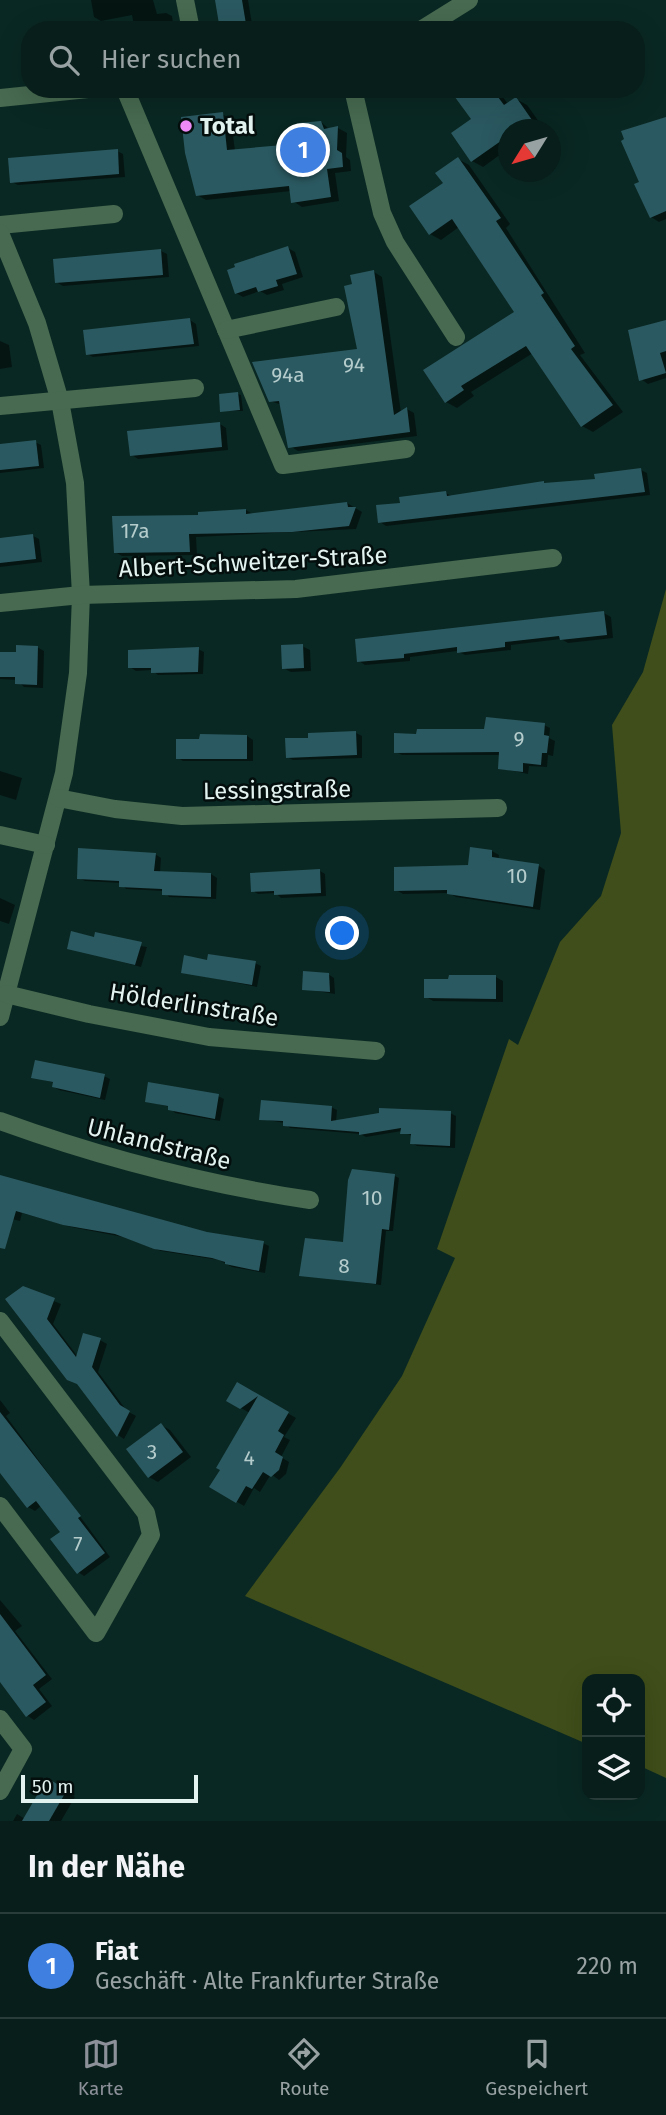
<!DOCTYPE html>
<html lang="de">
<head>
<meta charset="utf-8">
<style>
	body { margin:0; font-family:"Fira Sans",sans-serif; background:#112723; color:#f1f3f6 }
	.controls { position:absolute; right:21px; bottom:21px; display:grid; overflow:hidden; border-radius:14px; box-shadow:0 7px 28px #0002 }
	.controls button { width:63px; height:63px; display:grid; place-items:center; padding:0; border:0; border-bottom:2px solid #293c39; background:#081e1a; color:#f1f3f6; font:35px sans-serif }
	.compass { position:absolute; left:498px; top:119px; width:63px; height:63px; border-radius:50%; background:#081e1a; box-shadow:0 7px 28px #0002; rotate:233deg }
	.scale { position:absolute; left:21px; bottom:18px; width:177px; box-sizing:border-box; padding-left:7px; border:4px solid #e3f3f0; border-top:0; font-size:19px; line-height:24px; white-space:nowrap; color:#e3f3f0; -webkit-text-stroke:5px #040e0c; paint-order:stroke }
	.you { position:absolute; left:343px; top:934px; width:24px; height:24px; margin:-18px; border:5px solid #fff; border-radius:50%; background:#1a73e8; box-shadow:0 0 0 10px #1a73e833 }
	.badge { display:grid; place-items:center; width:46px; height:46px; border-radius:50%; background:#8c9099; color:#fff; font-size:23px; font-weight:700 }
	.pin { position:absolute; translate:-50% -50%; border:4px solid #fff; box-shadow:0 2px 7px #0006 }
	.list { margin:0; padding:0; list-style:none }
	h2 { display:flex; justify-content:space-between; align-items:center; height:91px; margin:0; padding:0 28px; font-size:30px }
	h2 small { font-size:23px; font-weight:400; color:#98a2a2 }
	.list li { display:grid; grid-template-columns:46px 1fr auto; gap:21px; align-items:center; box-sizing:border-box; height:105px; padding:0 28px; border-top:2px solid #293c39 }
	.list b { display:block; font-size:26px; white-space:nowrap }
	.list p { margin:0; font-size:23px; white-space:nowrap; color:#98a2a2 }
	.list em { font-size:23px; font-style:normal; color:#98a2a2 }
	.icon { flex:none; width:38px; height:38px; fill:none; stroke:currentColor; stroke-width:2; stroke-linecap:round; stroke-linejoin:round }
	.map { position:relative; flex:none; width:666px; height:1821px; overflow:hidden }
	.search { position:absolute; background:#081e1a; box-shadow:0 7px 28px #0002; left:21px; right:21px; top:21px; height:77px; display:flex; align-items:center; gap:18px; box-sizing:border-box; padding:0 24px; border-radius:28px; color:#98a2a2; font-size:26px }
	.sheet { height:196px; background:#081e1a }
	nav { display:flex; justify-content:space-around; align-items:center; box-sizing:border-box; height:98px; border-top:2px solid #293c39; background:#081e1a; font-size:19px; color:#98a2a2 }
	nav a { display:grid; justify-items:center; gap:4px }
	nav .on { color:#8c9099 }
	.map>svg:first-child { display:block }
</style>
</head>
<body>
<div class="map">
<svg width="666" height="1821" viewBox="0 0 666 1821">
	<rect width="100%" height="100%" fill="#0a2823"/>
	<path fill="#3f4e1a" d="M666 589V1778L640 1766V1679H587V1744L245 1596 340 1468 402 1376 455 1258 437 1249 509 1039 518 1045 560 942 601 896 621 833 612 725 643 672Z"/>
	<g fill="#0007">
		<path d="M91 0H153L157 14 166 13 172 16 174 30H135L132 15 101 21 94 17Z"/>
		<path d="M217 0H248L253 30H222Z"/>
		<path d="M456 89H497L508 104 516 99 527 105 542 126 537 130H508V149L483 167 472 161 473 120Z"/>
		<path d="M601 89H629L610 97Z"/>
		<path d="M222 114 231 119 235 151 285 146 321 122 330 130 338 128 347 133 346 157 350 160 351 171 335 173 339 201 302 207 293 201 291 191 206 200 197 195Z"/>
		<path d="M666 119V219L659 222 651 217 641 182Z"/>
		<path d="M117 151 123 154 125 177 18 185 12 182Z"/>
		<path d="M458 159 469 165 510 224 506 228 585 353 580 355 623 412 593 432 582 426 533 353 471 392 474 396 457 408 446 402 516 312 459 227 441 240 430 234 445 184Z"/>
		<path d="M288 248 295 252 303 277 282 284 284 290 267 295 260 291 243 297 236 293Z"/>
		<path d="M161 251 167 254 169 277 63 286 56 282Z"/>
		<path d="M374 272 382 277 401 413 407 409 414 413 417 436 298 451 290 446 282 405 270 401 359 350 354 285Z"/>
		<path d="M190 320 196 324 199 346 93 357 87 354Z"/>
		<path d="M666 322V378L648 384 641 379Z"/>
		<path d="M0 341 9 345 12 367 0 369Z"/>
		<path d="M238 394 241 395 243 411H222Z"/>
		<path d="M220 424 226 428 228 450 138 459 132 455Z"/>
		<path d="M35 442 41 445 44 468 0 473V446Z"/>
		<path d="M641 470 647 473 650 495 386 526 380 522 402 504 446 493 453 497 543 483 548 485 597 481Z"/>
		<path d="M347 503 362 512 356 529 196 537 197 555 122 556 115 552 199 517 246 510 254 515Z"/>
		<path d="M33 536 39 539 42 562 0 567V539Z"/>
		<path d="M604 613 611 617 613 638 568 643 561 639 511 645V650L465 655 457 651 410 657V661L365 665 359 661Z"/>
		<path d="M302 646 310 650 311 671 291 672 283 668Z"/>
		<path d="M37 647 44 651 43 688 24 687 17 680 0 679V653L18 654Z"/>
		<path d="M198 649 204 652 203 674 158 675 152 670 136 671 130 667Z"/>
		<path d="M544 725 550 728 549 738 555 741 553 756 548 755 547 767 529 766 528 774 499 768 501 755H402L396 752 486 731Z"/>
		<path d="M356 733 362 736V758L293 760 287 757Z"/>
		<path d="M247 736 253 740V761H183L178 758Z"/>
		<path d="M0 771 22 778 16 800 0 795Z"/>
		<path d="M492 851 499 855 498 860 539 866 545 870 540 910 456 897 449 893 403 894 396 890 470 866Z"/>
		<path d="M155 854 161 858 160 873 211 874 217 878 216 899 169 897 164 891 126 889 121 883 85 881 79 878Z"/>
		<path d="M320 871 325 874 326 896 281 898 276 893 258 894 253 891Z"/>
		<path d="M0 898 15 905 9 924 0 921Z"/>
		<path d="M95 939 147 947 141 967 69 948Z"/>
		<path d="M209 962 255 963 261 966 257 987 183 972Z"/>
		<path d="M328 974 334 978 335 994 304 989Z"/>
		<path d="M496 977 503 981V1002L433 1001 426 997Z"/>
		<path d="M104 1076 110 1079 105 1100 59 1090 54 1087 55 1083 33 1077Z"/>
		<path d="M218 1096 224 1099 220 1121 175 1113 170 1107 147 1101Z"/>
		<path d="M331 1107 337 1110 336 1122 450 1113 456 1116 455 1148 417 1146 412 1143V1136L402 1131 366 1137 360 1134 290 1128 285 1123 261 1119Z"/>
		<path d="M395 1176 399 1178 393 1231H386L381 1285 301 1275 345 1244Z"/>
		<path d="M0 1187 206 1234 263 1243 269 1246 265 1273 232 1267 219 1260 161 1251 123 1237 71 1227 22 1213 20 1221 0 1216Z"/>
		<path d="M23 1288 61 1304 53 1324 78 1357 100 1340 107 1344 98 1372 127 1411 136 1416 124 1439 118 1435Z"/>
		<path d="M238 1384 296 1418 284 1437 290 1440 281 1457 289 1462 286 1474 279 1480 271 1474 260 1492 254 1488 244 1506 212 1487 250 1413 228 1401Z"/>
		<path d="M0 1400 10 1413 6 1416 110 1557 84 1576 78 1572 62 1533 42 1505 35 1511 28 1507 10 1483 0 1458Z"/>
		<path d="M161 1425 170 1430 191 1457 158 1482 149 1477Z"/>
		<path d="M0 1600 22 1626 15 1631 52 1679 39 1689 52 1706 34 1720 28 1716 0 1679Z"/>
		<path d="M47 1781 75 1797 61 1821H13L17 1814 25 1819Z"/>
	</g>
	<g fill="#2b5961">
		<path d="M215 0H242L247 30H220Z"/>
		<path d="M449 89H492L504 105 516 97 539 130H508V136L471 162 451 133 471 119Z"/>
		<path d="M223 112 227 150 283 145 282 134 300 131 299 123 321 121 324 129 338 126 337 150 342 153 343 167 327 169 331 197 291 203 289 186 196 196 185 153 181 117Z"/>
		<path d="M666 117V211L650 218 634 184 639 182 621 141 624 139 621 131Z"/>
		<path d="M118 149 119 174 10 183 8 158Z"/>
		<path d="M458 157 501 218 496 221 544 293 541 295 575 346 571 349 613 405 581 427 526 346 461 386 464 390 445 403 423 370 514 312 452 219 429 235 409 206 443 183 435 173Z"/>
		<path d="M288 246 297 274 276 280 278 286 258 292 256 287 235 294 227 270 235 267 234 264Z"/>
		<path d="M161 249 163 275 55 283 53 259Z"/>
		<path d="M374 270 394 415 407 407 410 432 288 448 279 401 269 402 252 362 357 349 344 286 352 284 350 275Z"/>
		<path d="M190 318 194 344 86 355 83 330Z"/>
		<path d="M666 320V351L660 353 666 373 639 381 628 330Z"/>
		<path d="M238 392 240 410 220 412 219 394Z"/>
		<path d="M220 422 222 447 130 456 127 431Z"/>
		<path d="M36 440 39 466 0 470V444Z"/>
		<path d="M641 468 645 492 378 523 376 505 400 503 399 497 446 491 447 496 544 481V483L595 479 594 474Z"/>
		<path d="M347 502 348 507H356L349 526 292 532 189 534 190 552 114 553 112 516 198 515V512L246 509V514Z"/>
		<path d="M33 534 36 559 0 563V538Z"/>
		<path d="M604 611 607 635 560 640 559 636 505 642V647L457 653V647L404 654V658L357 662 355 639Z"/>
		<path d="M303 644 304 668 282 669 281 645Z"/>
		<path d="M16 645 38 646 37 685 15 684V677H0V652H16Z"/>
		<path d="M199 647 198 672 151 673V668H128V650Z"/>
		<path d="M486 717 545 723 544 735 549 736 547 753H542L541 765 523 763V772L498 769 499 752 394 753V733L416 734 417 729H484Z"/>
		<path d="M356 731 357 755 286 758 285 738H308V733Z"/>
		<path d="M200 734 247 735V759H176V739H199Z"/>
		<path d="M470 847 492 850V857L539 864 533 907 447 894V890L394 891V867L468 865Z"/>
		<path d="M78 848 156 853 154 871 211 873V897L162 895V889L119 887V881L77 879Z"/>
		<path d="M320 869 321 893 274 895V891L251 892 250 873Z"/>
		<path d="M71 931 94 937 95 932 142 942 135 965 67 949Z"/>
		<path d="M208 954 256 961 252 985 181 973 184 955 207 960Z"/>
		<path d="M303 971 329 973 330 992 302 990Z"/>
		<path d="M449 975H496V999L424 998V979H448Z"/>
		<path d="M35 1060 105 1074 100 1098 52 1087 53 1082 31 1078Z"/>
		<path d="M148 1082 219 1094 215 1119 168 1110V1106L145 1102Z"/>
		<path d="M261 1100 332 1106 331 1121 379 1113V1108L451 1111 450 1146 410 1144 411 1134H400L401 1128 359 1135V1132L283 1126V1121L259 1120Z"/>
		<path d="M352 1169 395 1174 389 1230 382 1229 376 1284 299 1276 305 1238 343 1242 348 1180Z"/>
		<path d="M0 1175 207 1232 264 1241 259 1271 225 1264V1262L212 1258 154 1249 115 1234 63 1225 16 1211 5 1249 0 1248Z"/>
		<path d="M23 1286 55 1298 47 1319 76 1357 83 1333 101 1338 92 1367 120 1405 130 1411 117 1437 77 1384 67 1380 5 1299Z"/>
		<path d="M237 1382 289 1412 278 1431 284 1435 275 1452 283 1457 279 1470 271 1477 263 1472 252 1489 246 1486 236 1503 209 1487 220 1470 216 1468 258 1396 240 1409 226 1401Z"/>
		<path d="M0 1412 81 1516 78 1518 105 1553 77 1574 50 1539 60 1532 36 1501 27 1508 0 1473Z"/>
		<path d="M161 1423 183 1452 148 1478 126 1449Z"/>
		<path d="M0 1614 46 1675 33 1685 46 1702 26 1717 0 1682Z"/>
		<path d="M47 1778 67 1790 49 1821H22Z"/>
	</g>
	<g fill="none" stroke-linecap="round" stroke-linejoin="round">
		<g stroke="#476a50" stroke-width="18">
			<path d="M185 0 191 30"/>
			<path d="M421 30 469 0"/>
			<path d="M125 89 283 465 406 449"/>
			<path d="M353 89 382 213 395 242 456 337"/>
			<path d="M0 98 88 89"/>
			<path d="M0 225 114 214"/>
			<path d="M0 233 37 323 60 401 75 483 81 595 78 673 64 773 0 1017"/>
			<path d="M226 330 336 307"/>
			<path d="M0 406 195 388"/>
			<path d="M0 603 81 595 296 589 553 558"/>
			<path d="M58 798 115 809 182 816 498 808"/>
			<path d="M0 835 46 845"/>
			<path d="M6 994 89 1014 209 1037 376 1051"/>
			<path d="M0 1121C102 1158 203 1184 310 1200"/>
			<path d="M0 1321 146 1513 151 1535 96 1633 0 1506"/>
			<path d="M0 1719 23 1749 0 1791"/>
		</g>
	</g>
	<circle fill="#ef8bf7" stroke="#040e0c" stroke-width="2.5" cx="186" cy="126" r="7"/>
	<g text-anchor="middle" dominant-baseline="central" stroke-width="5" stroke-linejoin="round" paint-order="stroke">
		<g font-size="21" fill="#b5cccc">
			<text x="354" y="365">94</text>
			<text x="288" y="375">94a</text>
			<text x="135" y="531">17a</text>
			<text x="519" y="739">9</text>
			<text x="517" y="876">10</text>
			<text x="372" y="1198">10</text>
			<text x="344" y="1266">8</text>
			<text x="152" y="1452">3</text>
			<text x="249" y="1458">4</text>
			<text x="78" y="1544">7</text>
		</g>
		<g font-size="24" font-weight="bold" fill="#e3f3f0" stroke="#040e0c" text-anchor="start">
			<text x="200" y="126">Total</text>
		</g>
		<g font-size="24" fill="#e3f3f0" stroke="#040e0c">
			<text transform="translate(253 562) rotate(-3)">Albert-Schweitzer-Straße</text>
			<text transform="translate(277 790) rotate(-1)">Lessingstraße</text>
			<text transform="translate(194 1005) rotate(9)">Hölderlinstraße</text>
			<text transform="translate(159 1144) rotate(14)">Uhlandstraße</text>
		</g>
	</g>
</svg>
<div class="controls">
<button><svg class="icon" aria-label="locate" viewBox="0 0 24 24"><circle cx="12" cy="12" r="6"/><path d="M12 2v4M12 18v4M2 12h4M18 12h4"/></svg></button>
<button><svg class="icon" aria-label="layers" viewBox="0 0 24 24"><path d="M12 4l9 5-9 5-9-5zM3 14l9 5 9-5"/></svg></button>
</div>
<svg class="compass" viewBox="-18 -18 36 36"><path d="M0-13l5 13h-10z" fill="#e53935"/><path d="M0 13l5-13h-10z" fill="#98a2a2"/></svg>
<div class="scale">50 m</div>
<div class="you"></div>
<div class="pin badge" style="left:303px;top:150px;background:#3f7fe0">1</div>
<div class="search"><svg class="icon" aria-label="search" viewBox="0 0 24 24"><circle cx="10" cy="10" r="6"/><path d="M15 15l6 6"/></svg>Hier suchen</div>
</div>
<section class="sheet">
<h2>In der Nähe<small></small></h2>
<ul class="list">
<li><span class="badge" style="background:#3f7fe0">1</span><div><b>Fiat</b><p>Geschäft · Alte Frankfurter Straße</p></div><em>220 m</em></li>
</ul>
</section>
<nav>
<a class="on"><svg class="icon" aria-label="map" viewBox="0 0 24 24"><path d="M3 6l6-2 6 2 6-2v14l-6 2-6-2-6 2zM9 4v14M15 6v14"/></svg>Karte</a>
<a><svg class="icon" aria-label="directions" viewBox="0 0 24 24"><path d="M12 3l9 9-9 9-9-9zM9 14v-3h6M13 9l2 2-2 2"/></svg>Route</a>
<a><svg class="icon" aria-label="saved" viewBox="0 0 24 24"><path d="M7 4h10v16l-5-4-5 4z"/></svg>Gespeichert</a>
</nav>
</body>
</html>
